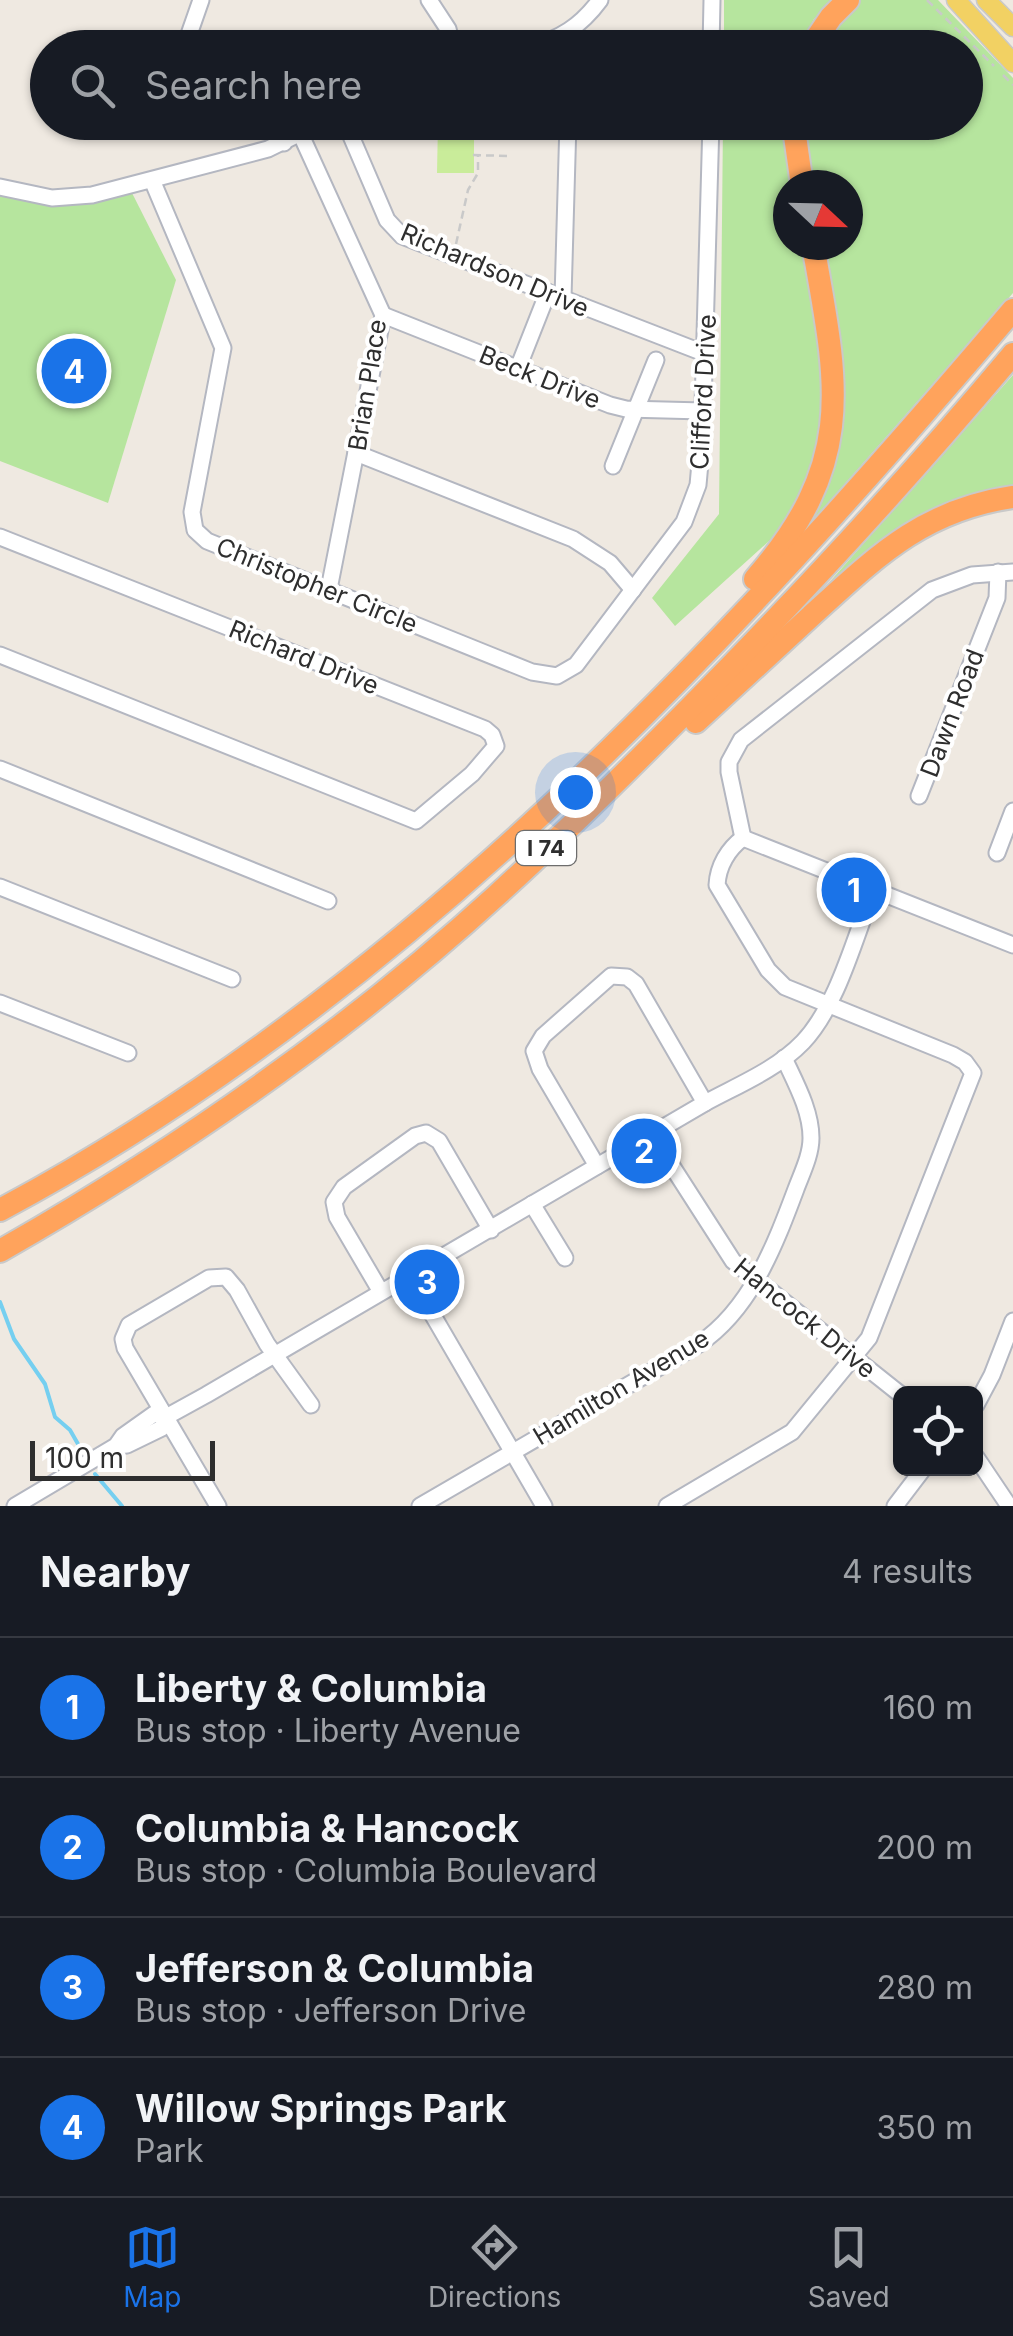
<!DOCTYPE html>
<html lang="en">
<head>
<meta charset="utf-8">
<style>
	body { margin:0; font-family:Inter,sans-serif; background:#20242c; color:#f1f3f6 }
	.controls { position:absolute; right:30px; bottom:30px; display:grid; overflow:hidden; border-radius:15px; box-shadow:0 2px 8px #0004 }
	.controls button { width:90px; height:90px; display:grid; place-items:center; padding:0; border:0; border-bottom:2px solid #363941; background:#171b24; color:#f1f3f6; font:50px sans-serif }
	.compass { position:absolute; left:773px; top:170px; width:90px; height:90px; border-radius:50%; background:#171b24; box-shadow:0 2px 8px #0004; rotate:112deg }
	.scale { position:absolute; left:30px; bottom:25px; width:185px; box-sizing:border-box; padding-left:10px; border:5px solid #2e2e2e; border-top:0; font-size:28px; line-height:35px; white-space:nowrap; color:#2e2e2e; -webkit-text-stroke:8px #fff; paint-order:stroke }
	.you { position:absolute; left:575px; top:792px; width:35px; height:35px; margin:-25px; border:8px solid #fff; border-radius:50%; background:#1a73e8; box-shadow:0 0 0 15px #1a73e833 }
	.badge { display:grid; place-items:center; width:65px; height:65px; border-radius:50%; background:#1a73e8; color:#fff; font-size:32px; font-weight:700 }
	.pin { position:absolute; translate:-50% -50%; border:5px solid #fff; box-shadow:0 2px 10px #0006 }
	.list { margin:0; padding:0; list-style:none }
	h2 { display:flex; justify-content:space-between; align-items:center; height:130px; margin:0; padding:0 40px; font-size:42px }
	h2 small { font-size:32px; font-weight:400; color:#9ea1a6 }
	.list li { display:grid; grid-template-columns:65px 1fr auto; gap:30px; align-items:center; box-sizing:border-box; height:140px; padding:0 40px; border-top:2px solid #363941 }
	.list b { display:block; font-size:38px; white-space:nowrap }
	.list p { margin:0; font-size:32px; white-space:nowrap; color:#9ea1a6 }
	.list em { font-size:32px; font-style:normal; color:#9ea1a6 }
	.icon { flex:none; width:55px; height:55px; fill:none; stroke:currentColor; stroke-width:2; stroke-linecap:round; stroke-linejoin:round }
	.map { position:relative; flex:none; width:1013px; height:1506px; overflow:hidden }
	.search { position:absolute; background:#171b24; box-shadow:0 2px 8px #0004; left:30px; right:30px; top:30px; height:110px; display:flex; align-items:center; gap:25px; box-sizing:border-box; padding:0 35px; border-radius:55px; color:#9ea1a6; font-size:38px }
	.sheet { height:690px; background:#171b24 }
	nav { display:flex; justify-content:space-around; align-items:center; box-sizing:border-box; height:140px; border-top:2px solid #363941; background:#171b24; font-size:28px; color:#9ea1a6 }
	nav a { display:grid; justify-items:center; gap:5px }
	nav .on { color:#1a73e8 }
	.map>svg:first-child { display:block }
</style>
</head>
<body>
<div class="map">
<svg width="1013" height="1506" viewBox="0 0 1013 1506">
	<rect width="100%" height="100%" fill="#efe9e1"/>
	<g fill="#b6e59e">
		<path d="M724 0H835L814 19 799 47 724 48Z"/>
		<path d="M858 0H938L1013 78V293L806 528 827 481 822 245H848V185H811L800 123 966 122V48L819 47Z"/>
		<path d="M723 123H786L793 185H788V245H804L826 382 822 434 807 485 789 523 675 626 652 598 719 514Z"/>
		<path d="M131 191 176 280 108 503 0 461V192Z"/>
		<path d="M1013 375V490L818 595Z"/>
	</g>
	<path fill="#c9ec9a" d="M438 123H474V173H437Z"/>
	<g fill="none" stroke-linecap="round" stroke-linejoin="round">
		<g stroke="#75cff0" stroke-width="4">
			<path d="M0 1302 14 1339 45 1384 55 1417 70 1430 82 1451"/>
			<path d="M95 1474 122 1506"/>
		</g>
		<g stroke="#b4b7c1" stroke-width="19">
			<g id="minor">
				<path d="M429 0 448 29 453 48"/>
				<path d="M197 48 186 43 201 0"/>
				<path d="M529 48C561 38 580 27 600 0"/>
				<path d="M711 48 712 0"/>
				<path d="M274 122 284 143"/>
				<path d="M345 122 387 220 402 236 706 354"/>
				<path d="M301 135 383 315 329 589"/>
				<path d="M152 180 223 348 192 512 195 530 207 541 532 672 557 676 576 665 684 522 698 485 702 441 711 122"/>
				<path d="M0 187 52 198 92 195 268 149 323 122"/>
				<path d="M563 298 568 122"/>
				<path d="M383 315 610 405 626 409 703 411"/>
				<path d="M518 368 548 292"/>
				<path d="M356 453 573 539 610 563 633 590"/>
				<path d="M613 466 656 360"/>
				<path d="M0 537 485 729 492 735 496 746 472 774 416 821 0 655"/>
				<path d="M0 769 328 901"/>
				<path d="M919 796 997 598 998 572"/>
				<path d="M743 838 729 772V762L741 740 932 590 972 575 1013 572"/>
				<path d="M743 838 1013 945"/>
				<path d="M997 853 1013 811"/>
				<path d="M0 887 232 979"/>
				<path d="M0 1003 128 1053"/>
				<path d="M652 1135 733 1261 900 1394"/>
				<path d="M597 1166 540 1069 534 1051 543 1036 611 976 627 977 636 984 705 1103"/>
				<path d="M532 1204 565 1258"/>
				<path d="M410 1276 544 1506"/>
				<path d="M381 1292 337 1217 334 1202 344 1187 415 1136 426 1133 439 1141 491 1230"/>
				<path d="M976 1405 992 1375 1013 1321"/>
				<path d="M116 1446 127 1445 162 1428 166 1417"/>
				<path d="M976 1457 1009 1506"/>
				<path d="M15 1506 116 1446 123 1436 154 1414 166 1417 206 1395 705 1103C738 1085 776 1070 803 1042 838 1005 855 936 874 889"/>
				<path d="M218 1506 125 1348 123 1339 129 1325 209 1278 226 1277 237 1290 267 1344 311 1405"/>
				<path d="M420 1506 699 1344C751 1309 775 1245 796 1189 802 1173 811 1155 811 1138 811 1110 795 1082 784 1058"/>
				<path d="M667 1506 792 1432 869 1338 973 1073 965 1062 953 1055 785 987 768 970 717 885C718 866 728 849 743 838"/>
				<path d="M895 1506 924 1468"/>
			</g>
		</g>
		<g stroke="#c9c9c9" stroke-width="21">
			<g id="major">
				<path d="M956 0 1013 63"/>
				<path d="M986 0 1013 27"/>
			</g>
		</g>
		<g stroke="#c9c9c9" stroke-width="26">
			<g id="highway">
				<path d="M810 48 831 17 848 0"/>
				<path d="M793 122 802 185"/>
				<path d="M755 579C857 462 838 385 813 245"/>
				<path d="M696 722C734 687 772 652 810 617 875 558 922 510 1013 497"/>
				<path d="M0 1210C403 995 720 654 1013 310"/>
				<path d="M0 1251C177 1150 347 1032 497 895 575 824 650 749 724 673 824 570 921 464 1013 354"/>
			</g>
		</g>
		<g stroke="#c9c9c9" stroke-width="2.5" stroke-dasharray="8 5" stroke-linecap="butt">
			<path d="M927 0 994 66"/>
			<path d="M1003 75 1013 85"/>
			<path d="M473 155 507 156"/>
			<path d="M456 244 468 190 478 173V155"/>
		</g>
		<use href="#minor" stroke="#fff" stroke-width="15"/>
		<use href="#major" stroke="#f2d163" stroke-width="18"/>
		<use href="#highway" stroke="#ffa35c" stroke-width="22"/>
	</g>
	<g text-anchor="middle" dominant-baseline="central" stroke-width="8" stroke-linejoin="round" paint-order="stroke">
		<rect fill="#fff" stroke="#6d6d6d" stroke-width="2.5" x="516" y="831" width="60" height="34" rx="8"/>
		<g font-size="22" font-weight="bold" fill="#2e2e2e">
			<text x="546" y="848">I 74</text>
		</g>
		<g font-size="25" fill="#2e2e2e" stroke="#fff">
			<text transform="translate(495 270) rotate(23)">Richardson Drive</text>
			<text transform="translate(540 377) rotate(22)">Beck Drive</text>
			<text transform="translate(367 385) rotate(-81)">Brian Place</text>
			<text transform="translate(703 392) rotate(-87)">Clifford Drive</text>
			<text transform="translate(317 585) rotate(22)">Christopher Circle</text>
			<text transform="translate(304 657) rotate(22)">Richard Drive</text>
			<text transform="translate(952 713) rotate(-69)">Dawn Road</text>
			<text transform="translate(805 1318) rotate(39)">Hancock Drive</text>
			<text transform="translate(621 1387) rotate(-31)">Hamilton Avenue</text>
		</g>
	</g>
</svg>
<div class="controls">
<button><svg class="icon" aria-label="locate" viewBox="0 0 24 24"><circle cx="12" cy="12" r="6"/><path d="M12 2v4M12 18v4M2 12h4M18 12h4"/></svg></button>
</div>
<svg class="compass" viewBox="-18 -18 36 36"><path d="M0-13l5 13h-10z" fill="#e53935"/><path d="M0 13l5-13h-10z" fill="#9ea1a6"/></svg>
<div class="scale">100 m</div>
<div class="you"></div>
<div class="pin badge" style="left:854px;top:890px">1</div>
<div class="pin badge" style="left:644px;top:1151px">2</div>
<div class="pin badge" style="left:427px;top:1282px">3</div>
<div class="pin badge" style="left:74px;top:371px">4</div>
<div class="search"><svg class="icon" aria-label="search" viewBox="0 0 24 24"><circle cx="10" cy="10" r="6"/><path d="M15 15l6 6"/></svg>Search here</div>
</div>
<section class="sheet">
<h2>Nearby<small>4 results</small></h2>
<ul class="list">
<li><span class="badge">1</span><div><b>Liberty &amp; Columbia</b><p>Bus stop · Liberty Avenue</p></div><em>160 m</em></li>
<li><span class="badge">2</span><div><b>Columbia &amp; Hancock</b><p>Bus stop · Columbia Boulevard</p></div><em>200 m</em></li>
<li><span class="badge">3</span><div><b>Jefferson &amp; Columbia</b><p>Bus stop · Jefferson Drive</p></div><em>280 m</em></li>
<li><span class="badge">4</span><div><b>Willow Springs Park</b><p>Park</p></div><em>350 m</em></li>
</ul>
</section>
<nav>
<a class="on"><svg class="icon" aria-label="map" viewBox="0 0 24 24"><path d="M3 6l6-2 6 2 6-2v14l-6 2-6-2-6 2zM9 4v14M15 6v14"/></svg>Map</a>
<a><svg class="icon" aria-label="directions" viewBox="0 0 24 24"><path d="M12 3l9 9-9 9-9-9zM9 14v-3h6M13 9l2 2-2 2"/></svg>Directions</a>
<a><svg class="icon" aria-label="saved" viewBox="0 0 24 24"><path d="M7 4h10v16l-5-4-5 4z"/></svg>Saved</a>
</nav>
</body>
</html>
